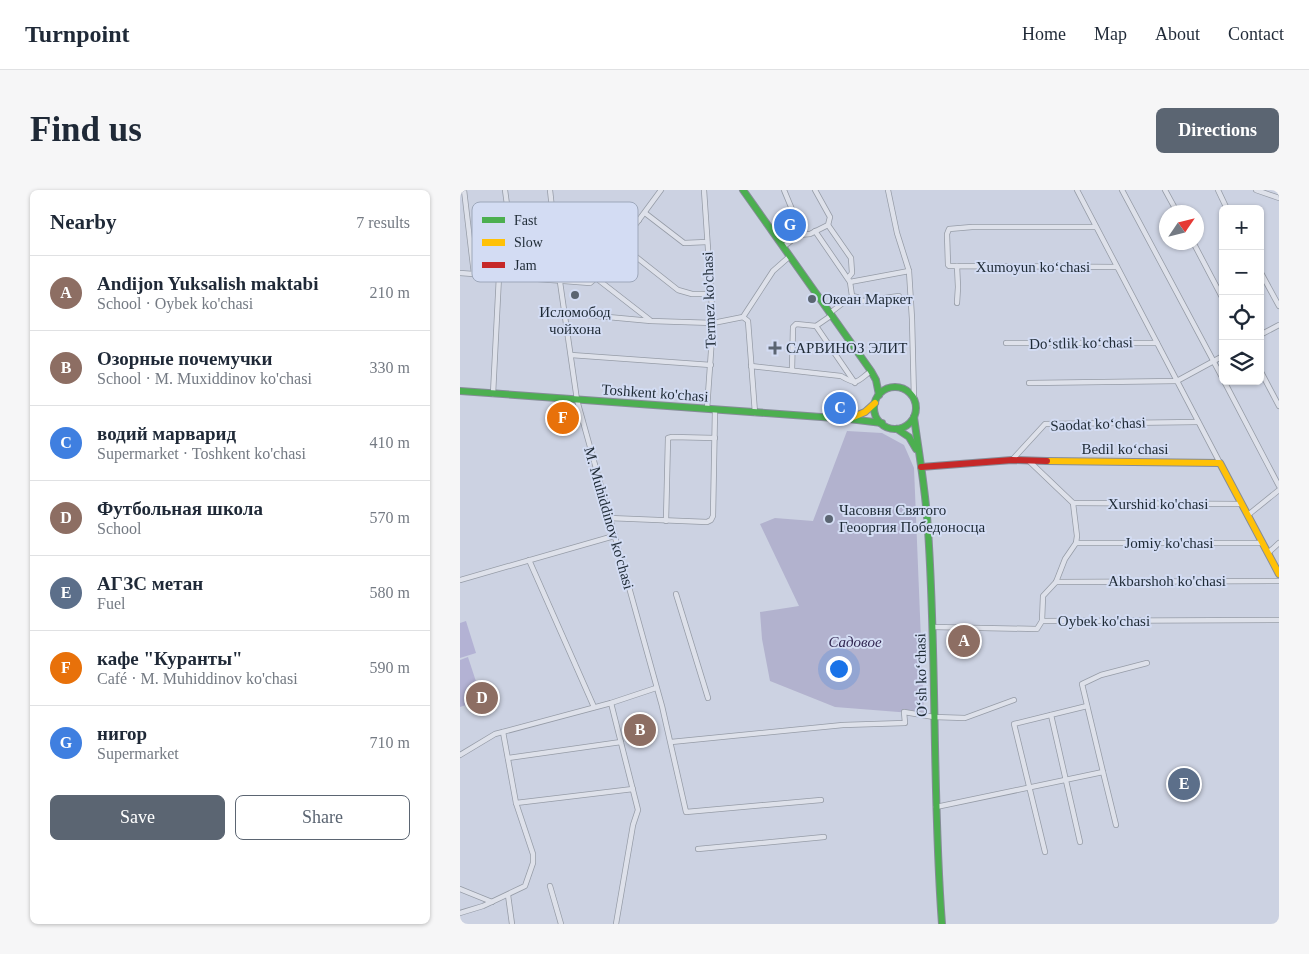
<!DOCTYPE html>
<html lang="en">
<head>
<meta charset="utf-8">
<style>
	body { margin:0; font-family:"Times New Roman",serif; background:#f6f6f7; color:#1f2937 }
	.controls { position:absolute; right:15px; top:15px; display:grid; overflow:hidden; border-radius:8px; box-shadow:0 1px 4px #0004 }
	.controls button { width:45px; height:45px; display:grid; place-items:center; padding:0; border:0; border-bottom:1px solid #e0e1e3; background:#fff; color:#1f2937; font:25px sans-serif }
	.compass { position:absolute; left:699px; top:15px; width:45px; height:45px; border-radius:50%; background:#fff; box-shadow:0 1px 4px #0004; rotate:55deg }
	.you { position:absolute; left:378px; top:478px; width:18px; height:18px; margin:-12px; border:4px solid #fff; border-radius:50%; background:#1a73e8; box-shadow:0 0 0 8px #1a73e833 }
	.badge { display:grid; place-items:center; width:32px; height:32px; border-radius:50%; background:#5b6572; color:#fff; font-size:16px; font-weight:700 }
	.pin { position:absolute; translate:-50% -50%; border:2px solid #fff; box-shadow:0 1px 5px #0006 }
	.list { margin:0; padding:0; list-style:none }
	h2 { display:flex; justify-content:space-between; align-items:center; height:65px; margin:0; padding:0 20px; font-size:21px }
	h2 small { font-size:16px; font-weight:400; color:#747a83 }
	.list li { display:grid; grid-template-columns:32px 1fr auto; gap:15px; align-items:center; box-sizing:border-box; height:75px; padding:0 20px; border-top:1px solid #e0e1e3 }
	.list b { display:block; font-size:19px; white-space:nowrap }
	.list p { margin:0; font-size:16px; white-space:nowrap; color:#747a83 }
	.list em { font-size:16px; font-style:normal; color:#747a83 }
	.actions { display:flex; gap:10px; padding:15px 20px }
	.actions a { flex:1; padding:11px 0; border:1px solid #5b6572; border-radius:8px; text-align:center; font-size:18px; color:#5b6572 }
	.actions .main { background:#5b6572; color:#fff }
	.icon { flex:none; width:28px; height:28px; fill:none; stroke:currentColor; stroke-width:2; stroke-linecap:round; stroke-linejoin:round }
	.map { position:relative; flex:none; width:819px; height:734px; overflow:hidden; border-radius:8px }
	header { display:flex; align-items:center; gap:30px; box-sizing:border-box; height:70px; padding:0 25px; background:#fff; border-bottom:1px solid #e0e1e3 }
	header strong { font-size:24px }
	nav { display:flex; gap:28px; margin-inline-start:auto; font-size:18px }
	.intro { display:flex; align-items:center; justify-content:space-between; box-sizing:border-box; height:120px; padding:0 30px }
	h1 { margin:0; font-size:35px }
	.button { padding:12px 22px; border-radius:8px; background:#5b6572; color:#fff; font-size:18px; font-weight:700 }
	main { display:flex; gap:30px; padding:0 30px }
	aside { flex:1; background:#fff; border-radius:8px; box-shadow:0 1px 4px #0004 }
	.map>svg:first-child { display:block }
</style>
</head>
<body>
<header>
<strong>Turnpoint</strong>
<nav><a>Home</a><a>Map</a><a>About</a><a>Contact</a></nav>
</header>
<div class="intro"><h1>Find us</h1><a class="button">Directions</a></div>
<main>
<aside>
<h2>Nearby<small>7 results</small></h2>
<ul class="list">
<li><span class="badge" style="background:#8d6e63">A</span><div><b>Andijon Yuksalish maktabi</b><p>School · Oybek ko'chasi</p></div><em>210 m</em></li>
<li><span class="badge" style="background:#8d6e63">B</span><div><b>Озорные почемучки</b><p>School · M. Muxiddinov ko'chasi</p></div><em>330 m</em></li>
<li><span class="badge" style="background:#3f7fe0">C</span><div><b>водий марварид</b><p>Supermarket · Toshkent ko'chasi</p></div><em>410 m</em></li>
<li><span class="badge" style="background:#8d6e63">D</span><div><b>Футбольная школа</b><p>School</p></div><em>570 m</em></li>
<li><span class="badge" style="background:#5c6f8a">E</span><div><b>АГЗС метан</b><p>Fuel</p></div><em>580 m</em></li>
<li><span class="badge" style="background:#e8710a">F</span><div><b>кафе &quot;Куранты&quot;</b><p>Café · M. Muhiddinov ko'chasi</p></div><em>590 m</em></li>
<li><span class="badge" style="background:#3f7fe0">G</span><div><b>нигор</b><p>Supermarket</p></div><em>710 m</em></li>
</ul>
<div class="actions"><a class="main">Save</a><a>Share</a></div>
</aside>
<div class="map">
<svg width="819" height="734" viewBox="0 0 819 734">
	<rect width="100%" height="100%" fill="#ccd2e2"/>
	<g fill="#b3b2d4">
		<path d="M6 431 16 463 0 468V433Z"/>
		<path d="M8 467 22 510 0 517V470Z"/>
	</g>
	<path fill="#b2b2ce" d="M387 241 422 243 444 255 454 278 464 524 375 517 310 491 302 449 300 422 339 416 300 334 315 328 353 331Z"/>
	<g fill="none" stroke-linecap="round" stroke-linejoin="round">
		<g stroke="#969ca7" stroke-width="6">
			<g id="street">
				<path d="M4 0 14 84"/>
				<path d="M45 0 57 88"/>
				<path d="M90 0 100 92 117 210 202 516 226 622 361 610"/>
				<path d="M244 0 253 133 247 219"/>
				<path d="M324 0 336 29 339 45"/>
				<path d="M428 0 437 43 449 81 452 129 454 208"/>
				<path d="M617 0 760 273"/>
				<path d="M662 0 763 189"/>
				<path d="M705 0 717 22"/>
				<path d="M758 0 767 19"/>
				<path d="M796 0 819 8"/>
				<path d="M185 23 224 53 247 52"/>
				<path d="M368 35 391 68 392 83 388 88"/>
				<path d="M95 39 179 30"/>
				<path d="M355 41 390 92 392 106 370 123"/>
				<path d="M733 52 763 109"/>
				<path d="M161 55 218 100 232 104H250"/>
				<path d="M323 57 339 45 350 44 368 35 370 27 355 0"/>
				<path d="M497 76H489L488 75 487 44 489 39 512 37H636"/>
				<path d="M800 81 819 116"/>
				<path d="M0 83 130 93 136 88 201 0"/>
				<path d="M136 88 190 130"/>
				<path d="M390 92 449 81"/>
				<path d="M392 106 397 107 403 111 439 106"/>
				<path d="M497 113 498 97 497 76 657 77"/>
				<path d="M105 123 191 131 253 133 283 127 288 131 295 223"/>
				<path d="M283 127 313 81 330 66"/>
				<path d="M356 136 395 193"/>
				<path d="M800 145 819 135"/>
				<path d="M546 153H697"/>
				<path d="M111 165 251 175"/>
				<path d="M291 176 381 186C398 196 396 192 411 181"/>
				<path d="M332 180 333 137 336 134 356 136 372 125"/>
				<path d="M800 180 819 216"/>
				<path d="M764 191 819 296"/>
				<path d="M569 193 717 191 763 166"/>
				<path d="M33 204 39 86"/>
				<path d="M552 270 585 234 738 232"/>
				<path d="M569 271 613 313 617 346 616 353 605 369 596 392 583 406 582 431"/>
				<path d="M613 313 782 314"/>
				<path d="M788 325 819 300"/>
				<path d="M149 328 247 332 251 330 253 326 255 220"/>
				<path d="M206 331 208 248 212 247 255 248"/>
				<path d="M616 353H803"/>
				<path d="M808 363 819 353"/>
				<path d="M69 370 134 517"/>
				<path d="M0 390 154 346"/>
				<path d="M596 392 819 391"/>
				<path d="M216 404 248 508"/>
				<path d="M473 437 577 439 582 431 819 430"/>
				<path d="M151 513 178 620 173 635 156 734"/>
				<path d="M591 525 620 652"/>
				<path d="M211 552 383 535 445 533 444 522 474 527 505 528 554 510"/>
				<path d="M0 565 35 544 151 513 196 498"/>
				<path d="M48 568 161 552"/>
				<path d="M643 582 656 635"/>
				<path d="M56 613 173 599"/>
				<path d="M476 617 643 582 622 494 641 485 687 473"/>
				<path d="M238 659 364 647"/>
				<path d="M585 662 554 534 627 516"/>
				<path d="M90 696 101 734"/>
				<path d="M0 699 32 712"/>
				<path d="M48 705 52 734"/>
				<path d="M0 723 23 716 65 696 73 673V664L56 613 43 542"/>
			</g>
		</g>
		<g stroke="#858c97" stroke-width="8">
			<g id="fast">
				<path d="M283 0 411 181 416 190 419 205"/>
				<circle cx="435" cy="218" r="21"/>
				<path d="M0 201 389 229 422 233"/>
				<path d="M454 227C459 264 466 302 468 340 477 471 472 603 482 734"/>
				<path d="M437 239 449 247 456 259"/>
			</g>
		</g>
		<g stroke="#858c97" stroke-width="8">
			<g id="slow">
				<path d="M391 228 405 222 415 213"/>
				<path d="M587 271 760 273 819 384"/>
			</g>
		</g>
		<g stroke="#858c97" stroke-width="8">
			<path id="jam" d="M461 277 552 270 587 271"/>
		</g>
		<use href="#street" stroke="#dee1ea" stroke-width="4.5"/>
		<use href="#fast" stroke="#4caf50" stroke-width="6"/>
		<use href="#slow" stroke="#ffc107" stroke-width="6"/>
		<use href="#jam" stroke="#c62828" stroke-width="6"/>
	</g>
	<g fill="#5b6572" stroke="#d3dcf3" stroke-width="2">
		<circle cx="115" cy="105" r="5"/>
		<circle cx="352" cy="109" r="5"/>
		<path d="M312.5 150.5h5v5h5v5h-5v5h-5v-5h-5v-5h5z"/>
		<circle cx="369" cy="329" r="5"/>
	</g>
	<g text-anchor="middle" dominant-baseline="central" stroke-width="4" stroke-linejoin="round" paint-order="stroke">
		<g font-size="15" fill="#1e2a35" stroke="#d3dcf3">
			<text x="573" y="77">Xumoyun koʻchasi</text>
			<text transform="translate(249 110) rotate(-92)">Termez ko'chasi</text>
			<text transform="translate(621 153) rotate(-1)">Doʻstlik koʻchasi</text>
			<text transform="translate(195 203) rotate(4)">Toshkent ko'chasi</text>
			<text transform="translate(638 234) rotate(-2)">Saodat koʻchasi</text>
			<text x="665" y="259">Bedil koʻchasi</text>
			<text x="698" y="314">Xurshid ko'chasi</text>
			<text transform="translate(149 328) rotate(74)">M. Muhiddinov ko'chasi</text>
			<text x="709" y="353">Jomiy ko'chasi</text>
			<text x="707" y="391">Akbarshoh ko'chasi</text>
			<text x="644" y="431">Oybek ko'chasi</text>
			<text transform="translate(461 485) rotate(-91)">Oʻsh koʻchasi</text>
		</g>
		<g font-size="15" fill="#1e2a35" stroke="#d3dcf3" text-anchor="start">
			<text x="362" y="109">Океан Маркет</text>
			<text x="115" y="122" text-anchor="middle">Исломобод<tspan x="115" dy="17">чойхона</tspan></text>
			<text x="326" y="158">САРВИНОЗ ЭЛИТ</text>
			<text x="379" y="320">Часовня Святого<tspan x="379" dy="17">Геооргия Победоносца</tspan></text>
		</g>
		<g font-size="15" font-style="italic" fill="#312651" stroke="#d3dcf3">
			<text x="395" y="452">Садовое</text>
		</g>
	</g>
	<rect x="12" y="12" width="166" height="80" rx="8" fill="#d3dcf3" stroke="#9da7ba" stroke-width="1"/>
	<rect x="22" y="27" width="23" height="6" fill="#4caf50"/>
	<rect x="22" y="49" width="23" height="7" fill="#ffc107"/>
	<rect x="22" y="72" width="23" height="6" fill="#c62828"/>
	<g font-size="14" fill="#1e2a35">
		<text x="54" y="35">Fast</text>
		<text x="54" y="57">Slow</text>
		<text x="54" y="80">Jam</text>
	</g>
</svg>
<div class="controls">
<button>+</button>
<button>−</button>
<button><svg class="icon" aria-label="locate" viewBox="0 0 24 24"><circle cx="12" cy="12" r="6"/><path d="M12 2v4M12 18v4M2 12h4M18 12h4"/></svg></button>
<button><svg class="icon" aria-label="layers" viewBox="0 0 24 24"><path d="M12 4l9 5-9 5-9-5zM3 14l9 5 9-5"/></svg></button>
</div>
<svg class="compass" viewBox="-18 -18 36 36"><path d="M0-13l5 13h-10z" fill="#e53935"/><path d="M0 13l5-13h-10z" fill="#747a83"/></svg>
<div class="you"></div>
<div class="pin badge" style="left:504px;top:451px;background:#8d6e63">A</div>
<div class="pin badge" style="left:180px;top:540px;background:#8d6e63">B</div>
<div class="pin badge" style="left:380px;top:218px;background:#3f7fe0">C</div>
<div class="pin badge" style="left:22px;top:508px;background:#8d6e63">D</div>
<div class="pin badge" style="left:724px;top:594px;background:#5c6f8a">E</div>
<div class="pin badge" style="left:103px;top:228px;background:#e8710a">F</div>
<div class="pin badge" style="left:330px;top:35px;background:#3f7fe0">G</div>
</div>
</main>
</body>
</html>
